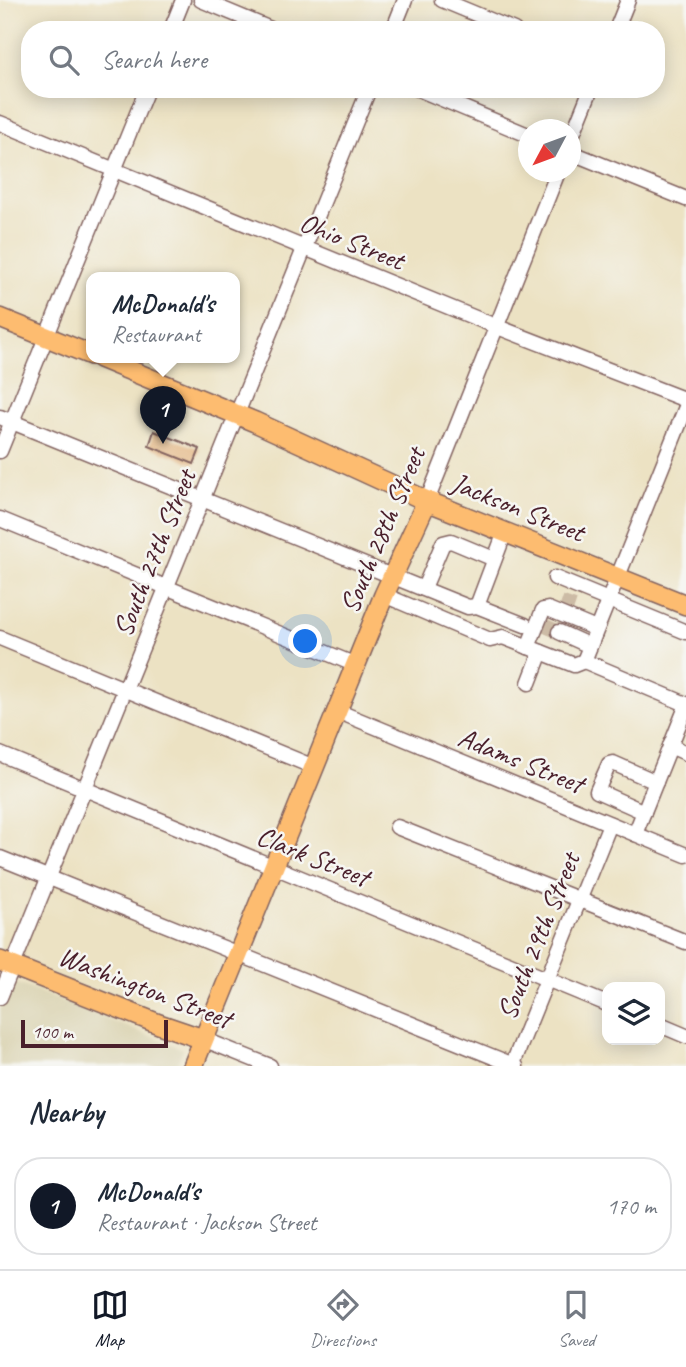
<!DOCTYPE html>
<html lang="en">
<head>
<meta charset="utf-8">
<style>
	body { margin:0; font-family:Caveat,sans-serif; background:#f6f6f7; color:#1f2937 }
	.controls { position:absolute; right:21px; bottom:21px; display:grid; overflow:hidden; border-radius:14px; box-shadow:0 4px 18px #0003 }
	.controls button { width:63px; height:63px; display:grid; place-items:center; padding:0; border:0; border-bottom:2px solid #e0e1e3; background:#fff; color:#1f2937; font:35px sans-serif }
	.compass { position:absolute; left:518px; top:119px; width:63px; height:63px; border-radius:50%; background:#fff; box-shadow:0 4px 18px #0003; rotate:229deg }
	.scale { position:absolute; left:21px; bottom:18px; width:147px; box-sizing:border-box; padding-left:7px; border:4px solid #4a1f2b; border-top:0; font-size:19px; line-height:24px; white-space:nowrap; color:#4a1f2b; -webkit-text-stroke:5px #f6f6f2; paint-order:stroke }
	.you { position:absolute; left:306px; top:642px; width:24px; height:24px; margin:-18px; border:5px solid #fff; border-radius:50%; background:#1a73e8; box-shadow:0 0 0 10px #1a73e833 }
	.badge { display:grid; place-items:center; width:46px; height:46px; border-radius:50%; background:#111827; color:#fff; font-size:23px; font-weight:700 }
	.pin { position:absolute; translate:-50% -58px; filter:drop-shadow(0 2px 4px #0008) }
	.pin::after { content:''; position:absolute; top:37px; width:24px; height:21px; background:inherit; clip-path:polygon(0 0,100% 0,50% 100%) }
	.popup { position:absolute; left:86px; top:272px; width:154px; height:91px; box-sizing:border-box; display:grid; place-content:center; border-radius:14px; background:#fff; filter:drop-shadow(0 2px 5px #0005); font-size:23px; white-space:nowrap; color:#747a83 }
	.popup b { font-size:26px; color:#1f2937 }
	.popup::after { content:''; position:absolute; left:50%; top:100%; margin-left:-14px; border:14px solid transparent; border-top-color:#fff }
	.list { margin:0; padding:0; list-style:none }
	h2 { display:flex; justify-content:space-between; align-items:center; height:91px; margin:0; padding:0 28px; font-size:30px }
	h2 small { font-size:23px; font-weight:400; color:#747a83 }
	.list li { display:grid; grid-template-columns:46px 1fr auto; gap:21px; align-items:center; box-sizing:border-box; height:98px; margin:0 14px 14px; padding:0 14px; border:2px solid #e0e1e3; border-radius:28px }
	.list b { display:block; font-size:26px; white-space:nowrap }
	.list p { margin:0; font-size:23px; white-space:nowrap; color:#747a83 }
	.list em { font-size:23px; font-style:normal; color:#747a83 }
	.icon { flex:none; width:38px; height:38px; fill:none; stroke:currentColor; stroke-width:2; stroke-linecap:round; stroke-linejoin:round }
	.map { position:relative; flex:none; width:686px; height:1066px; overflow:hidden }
	.search { position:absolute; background:#fff; box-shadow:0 4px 18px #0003; left:21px; right:21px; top:21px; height:77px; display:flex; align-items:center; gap:18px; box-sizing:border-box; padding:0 24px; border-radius:28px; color:#747a83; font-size:26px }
	.sheet { height:203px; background:#fff }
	nav { display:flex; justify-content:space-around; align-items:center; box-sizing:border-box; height:98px; border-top:2px solid #e0e1e3; background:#fff; font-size:19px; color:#747a83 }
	nav a { display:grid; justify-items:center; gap:4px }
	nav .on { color:#111827 }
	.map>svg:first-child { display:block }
</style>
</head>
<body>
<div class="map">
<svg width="686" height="1066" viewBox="0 0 686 1066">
	<rect width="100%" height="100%" fill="#f6f6f2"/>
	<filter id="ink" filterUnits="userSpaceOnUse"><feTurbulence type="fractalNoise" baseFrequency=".0143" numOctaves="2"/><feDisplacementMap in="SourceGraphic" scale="14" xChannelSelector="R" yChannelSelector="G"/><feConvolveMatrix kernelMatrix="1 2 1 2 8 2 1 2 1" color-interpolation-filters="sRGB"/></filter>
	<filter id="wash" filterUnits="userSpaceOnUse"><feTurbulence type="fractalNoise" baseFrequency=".00686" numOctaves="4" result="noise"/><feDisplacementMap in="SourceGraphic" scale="28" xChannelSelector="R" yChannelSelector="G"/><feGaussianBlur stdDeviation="1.57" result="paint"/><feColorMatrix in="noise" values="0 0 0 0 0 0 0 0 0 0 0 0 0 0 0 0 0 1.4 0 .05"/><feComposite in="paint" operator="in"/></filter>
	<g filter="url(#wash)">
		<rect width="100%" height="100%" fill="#ece2c3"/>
		<path fill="#dbd4b4" d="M0 977 183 1049 176 1066H0Z"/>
		<g id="blocks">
			<path fill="#e1ae75" d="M154 431 200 449 194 464 149 446Z"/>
		</g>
	</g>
	<g filter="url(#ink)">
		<use href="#blocks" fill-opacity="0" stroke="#836360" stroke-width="2"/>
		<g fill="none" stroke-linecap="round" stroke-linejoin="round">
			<g stroke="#ccbba5" stroke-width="14" stroke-dasharray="14 7" stroke-linecap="butt">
				<path d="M566 610 570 598"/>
				<path d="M543 625 559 632"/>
			</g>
			<g stroke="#836360" stroke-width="17">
				<g id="minor">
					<path d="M201 0 273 30"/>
					<path d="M442 0 514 30"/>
					<path d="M171 30 183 0"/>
					<path d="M393 30 405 0"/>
					<path d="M616 30 628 0"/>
					<path d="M418 89 528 135"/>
					<path d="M0 123 495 326 686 400"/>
					<path d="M570 141 591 89"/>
					<path d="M570 152 686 199"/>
					<path d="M686 407 584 661 686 704"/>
					<path d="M0 417 468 607 477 606 525 625"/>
					<path d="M0 451 147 89"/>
					<path d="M427 501 558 172"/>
					<path d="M0 519 356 665"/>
					<path d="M555 578 686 632"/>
					<path d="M424 588 443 543 451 541 494 559"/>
					<path d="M384 595 490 640 503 637 574 665 584 661"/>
					<path d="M477 606 505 532"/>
					<path d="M559 632 590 646"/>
					<path d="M0 638 314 767"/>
					<path d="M528 647 543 610 548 609 596 629"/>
					<path d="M529 683 541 652"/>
					<path d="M337 711 686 855"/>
					<path d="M670 746 686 753"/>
					<path d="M0 754 607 1004"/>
					<path d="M644 812 597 791 609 764 613 763 656 782"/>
					<path d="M397 827 686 942"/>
					<path d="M635 834 686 707"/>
					<path d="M0 858 516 1066"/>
					<path d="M0 997 369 89"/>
					<path d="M660 1025 686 1036"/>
					<path d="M203 1039 270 1066"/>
					<path d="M512 1066 610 824"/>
				</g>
			</g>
			<g stroke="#836360" stroke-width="22">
				<g id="major">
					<path d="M0 318 91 355"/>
					<path d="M100 358 255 422 427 501 686 605"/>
					<path d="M0 961 159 1024 203 1039"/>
					<path d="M193 1066 384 595 427 501"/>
				</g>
			</g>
			<use href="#minor" stroke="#fff" stroke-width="14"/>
			<use href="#major" stroke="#fdbc70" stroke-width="19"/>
		</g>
	</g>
	<g text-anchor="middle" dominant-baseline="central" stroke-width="5" stroke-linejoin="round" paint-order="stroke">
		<g font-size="28" fill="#4a1f2b" stroke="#f6f6f2">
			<text transform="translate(352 241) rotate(22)">Ohio Street</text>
			<text transform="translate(518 507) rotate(22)">Jackson Street</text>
			<text transform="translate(382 530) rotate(-67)">South 28th Street</text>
			<text transform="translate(154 553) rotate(-68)">South 27th Street</text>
			<text transform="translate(521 760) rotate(22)">Adams Street</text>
			<text transform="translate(313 856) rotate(22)">Clark Street</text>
			<text transform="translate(538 936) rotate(-68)">South 29th Street</text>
			<text transform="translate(145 987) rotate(21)">Washington Street</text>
		</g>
	</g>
</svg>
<div class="controls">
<button><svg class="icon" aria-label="layers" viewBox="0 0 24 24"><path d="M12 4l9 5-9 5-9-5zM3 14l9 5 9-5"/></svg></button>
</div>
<svg class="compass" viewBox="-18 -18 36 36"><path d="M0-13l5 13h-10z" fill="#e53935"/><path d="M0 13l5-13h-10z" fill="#747a83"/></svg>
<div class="scale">100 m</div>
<div class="you"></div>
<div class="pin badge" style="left:163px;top:444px">1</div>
<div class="popup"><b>McDonald's</b>Restaurant</div>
<div class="search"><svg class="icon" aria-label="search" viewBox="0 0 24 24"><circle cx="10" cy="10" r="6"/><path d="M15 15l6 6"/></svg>Search here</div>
</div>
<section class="sheet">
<h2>Nearby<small></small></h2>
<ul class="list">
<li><span class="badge">1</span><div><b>McDonald's</b><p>Restaurant · Jackson Street</p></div><em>170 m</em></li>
</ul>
</section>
<nav>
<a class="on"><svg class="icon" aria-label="map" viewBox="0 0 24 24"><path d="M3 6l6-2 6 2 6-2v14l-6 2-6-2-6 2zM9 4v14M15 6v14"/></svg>Map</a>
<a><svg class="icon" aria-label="directions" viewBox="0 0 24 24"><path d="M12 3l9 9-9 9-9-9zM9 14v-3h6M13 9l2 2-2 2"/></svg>Directions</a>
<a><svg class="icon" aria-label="saved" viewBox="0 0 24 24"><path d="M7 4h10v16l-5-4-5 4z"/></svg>Saved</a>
</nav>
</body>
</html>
